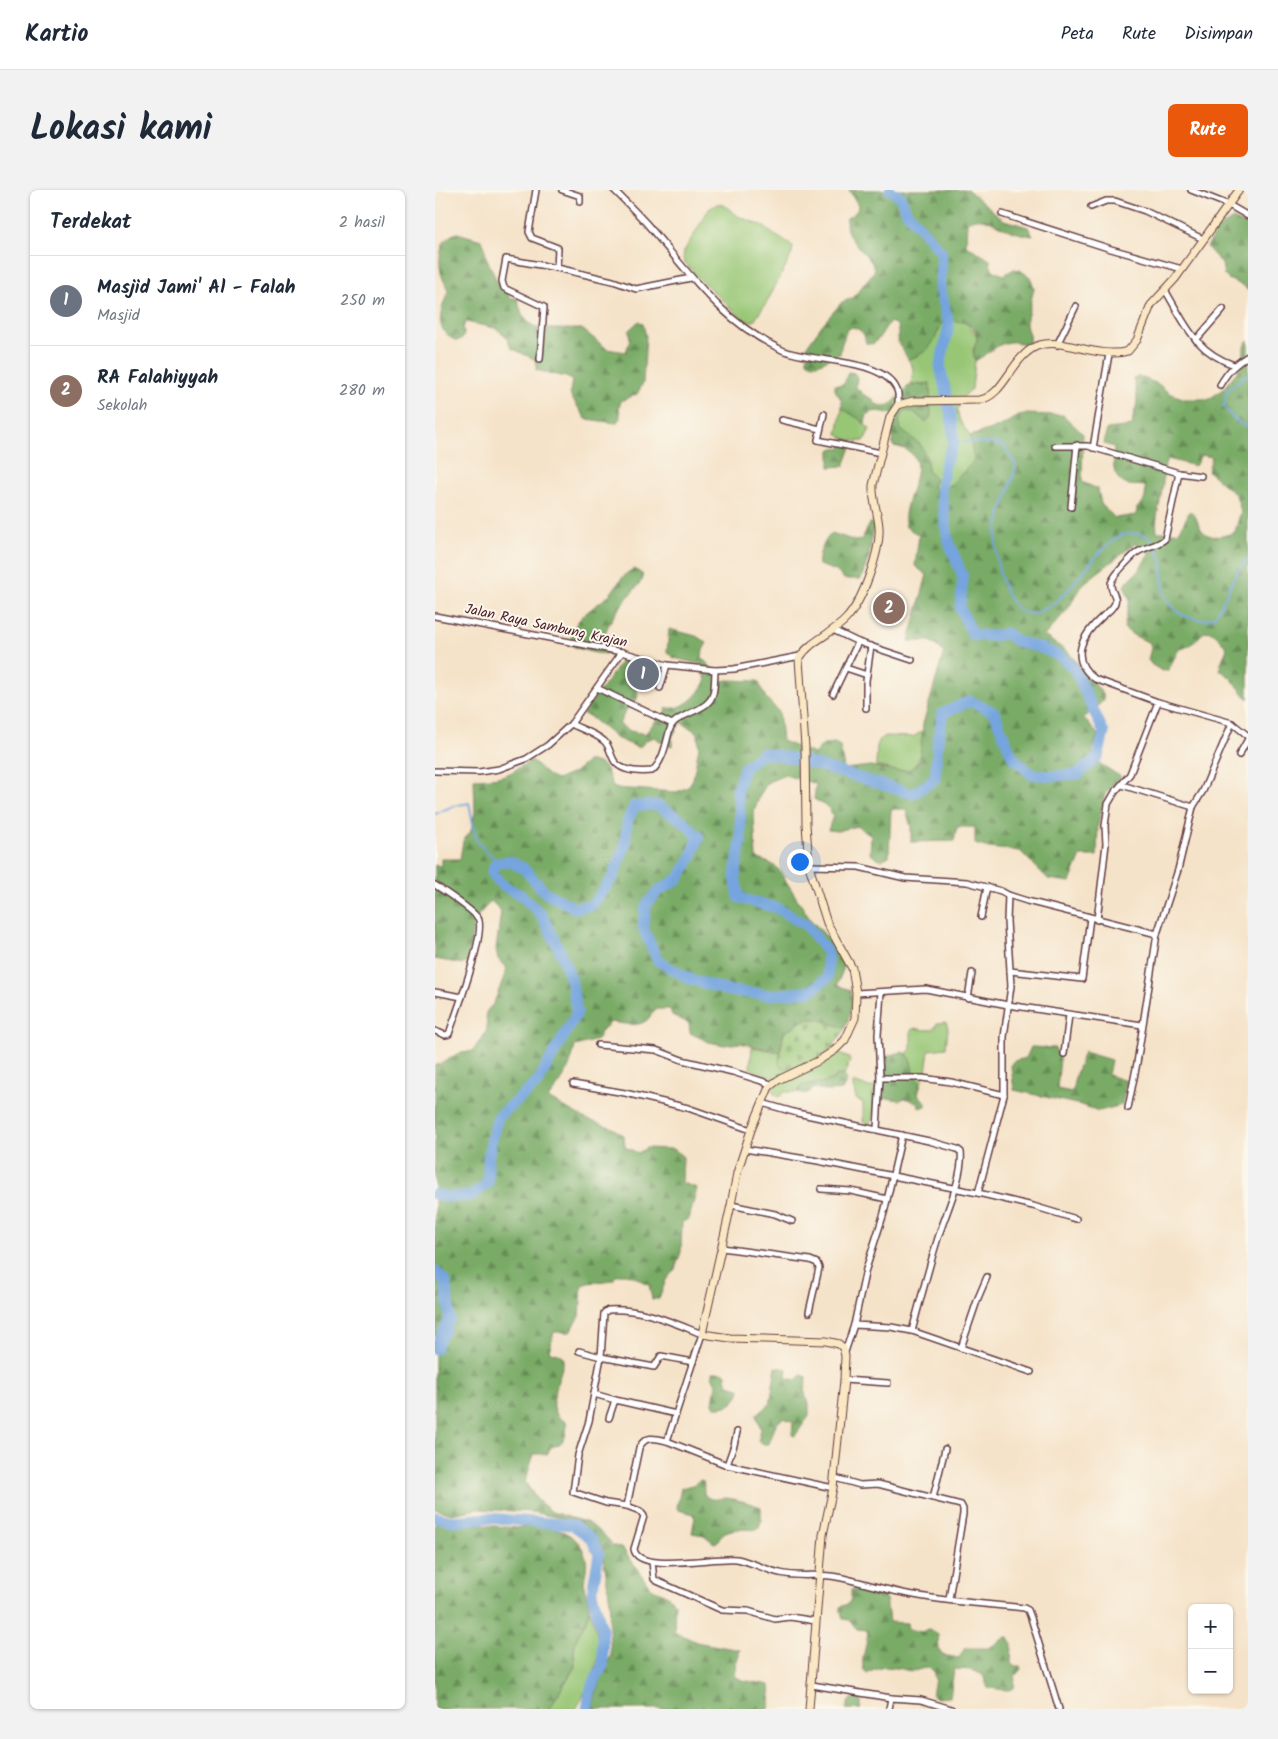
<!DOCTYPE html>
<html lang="id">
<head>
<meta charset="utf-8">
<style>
	body { margin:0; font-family:Kalam,sans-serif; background:#f2f2f3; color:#1f2937 }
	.controls { position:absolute; right:15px; bottom:15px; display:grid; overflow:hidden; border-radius:8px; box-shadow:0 1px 4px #0004 }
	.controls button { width:45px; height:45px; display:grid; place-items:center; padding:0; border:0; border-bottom:1px solid #e0e1e3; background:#fff; color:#1f2937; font:25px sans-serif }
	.you { position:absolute; left:364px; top:671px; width:18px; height:18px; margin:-12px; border:4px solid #fff; border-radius:50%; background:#1a73e8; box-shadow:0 0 0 8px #1a73e833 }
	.badge { display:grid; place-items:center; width:32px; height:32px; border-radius:50%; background:#ea580c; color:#fff; font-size:16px; font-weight:700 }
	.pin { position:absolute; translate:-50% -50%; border:2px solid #fff; box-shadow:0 1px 5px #0006 }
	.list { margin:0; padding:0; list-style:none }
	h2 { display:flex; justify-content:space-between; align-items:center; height:65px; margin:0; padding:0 20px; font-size:21px }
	h2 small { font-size:16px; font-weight:400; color:#747a83 }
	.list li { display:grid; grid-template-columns:32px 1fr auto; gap:15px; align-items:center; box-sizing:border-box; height:90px; padding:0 20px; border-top:1px solid #e0e1e3 }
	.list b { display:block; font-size:19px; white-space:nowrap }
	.list p { margin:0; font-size:16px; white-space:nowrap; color:#747a83 }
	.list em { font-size:16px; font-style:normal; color:#747a83 }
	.map { position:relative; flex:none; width:813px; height:1519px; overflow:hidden; border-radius:8px }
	header { display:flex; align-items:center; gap:30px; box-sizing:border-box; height:70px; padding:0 25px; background:#fff; border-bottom:1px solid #e0e1e3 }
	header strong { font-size:24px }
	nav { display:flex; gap:28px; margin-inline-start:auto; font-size:18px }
	.intro { display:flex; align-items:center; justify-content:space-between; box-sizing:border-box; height:120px; padding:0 30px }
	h1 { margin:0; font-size:35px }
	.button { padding:12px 22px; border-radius:8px; background:#ea580c; color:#fff; font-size:18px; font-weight:700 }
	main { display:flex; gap:30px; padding:0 30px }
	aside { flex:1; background:#fff; border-radius:8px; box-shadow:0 1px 4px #0004 }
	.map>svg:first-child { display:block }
</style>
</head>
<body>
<header>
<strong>Kartio</strong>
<nav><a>Peta</a><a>Rute</a><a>Disimpan</a></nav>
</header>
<div class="intro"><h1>Lokasi kami</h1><a class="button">Rute</a></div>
<main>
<aside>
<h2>Terdekat<small>2 hasil</small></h2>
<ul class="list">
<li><span class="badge" style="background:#6b7280">1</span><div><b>Masjid Jami' Al - Falah</b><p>Masjid</p></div><em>250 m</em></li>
<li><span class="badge" style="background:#8d6e63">2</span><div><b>RA Falahiyyah</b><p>Sekolah</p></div><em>280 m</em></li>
</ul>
</aside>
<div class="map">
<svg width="813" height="1519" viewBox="0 0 813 1519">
	<defs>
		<pattern id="forest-firs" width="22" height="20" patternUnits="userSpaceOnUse" patternTransform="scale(1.25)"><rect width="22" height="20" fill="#79ab66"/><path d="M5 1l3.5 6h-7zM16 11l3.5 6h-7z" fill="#658b54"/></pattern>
		<pattern id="cemetery-stones" width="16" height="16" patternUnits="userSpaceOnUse" patternTransform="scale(1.25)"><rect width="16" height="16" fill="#97c675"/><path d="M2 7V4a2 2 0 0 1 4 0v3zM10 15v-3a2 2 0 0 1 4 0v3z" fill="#7da060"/></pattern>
	</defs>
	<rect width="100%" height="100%" fill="#fbf7ec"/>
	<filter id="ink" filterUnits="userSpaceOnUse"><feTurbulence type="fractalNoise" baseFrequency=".02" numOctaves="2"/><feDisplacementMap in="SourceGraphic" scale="10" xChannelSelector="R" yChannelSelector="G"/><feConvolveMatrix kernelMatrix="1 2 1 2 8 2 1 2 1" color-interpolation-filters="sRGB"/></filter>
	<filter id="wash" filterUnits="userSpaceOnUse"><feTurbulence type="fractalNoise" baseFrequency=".0096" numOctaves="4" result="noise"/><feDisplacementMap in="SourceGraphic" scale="20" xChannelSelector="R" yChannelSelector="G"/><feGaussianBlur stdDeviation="1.12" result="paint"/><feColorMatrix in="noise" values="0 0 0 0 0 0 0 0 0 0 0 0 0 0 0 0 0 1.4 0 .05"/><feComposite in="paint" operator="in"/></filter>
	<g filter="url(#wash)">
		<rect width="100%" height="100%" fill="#f5e3c9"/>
		<g fill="#97c675" stroke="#707250">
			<path d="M282 14 289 15 303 26 328 36 338 44 358 56 357 64 332 112 319 131H310L260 85 248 70 249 61 274 19Z"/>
			<path d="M520 130 531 132 542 146V152L538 160 540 171 537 199 529 206 522 220 525 231 535 246 540 271 508 302H501L497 296 501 290 493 281 492 270 486 255 465 240 464 230 470 221 479 222 495 193 476 195 478 178 473 169C495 163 499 150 507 131Z"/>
			<path d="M407 218 421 226 435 239 429 251C418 252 411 250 402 244Z"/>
			<path d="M489 540C486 557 488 581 465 581 457 581 449 577 441 576L442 556 445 549 451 546 478 547Z"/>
			<path d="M511 832 513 838 511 858 494 860 491 882 486 893 481 891 472 863 476 859V840L480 838 489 840 499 839 502 833Z"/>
			<path d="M400 855 406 864 414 868 415 871 409 885C401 885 399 891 391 893 383 894 375 895 367 895L363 902H350L344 907 339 904 336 890 326 886 315 878 317 857 345 862 344 870 387 866Z"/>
			<path d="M417 892 434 897H442L437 911 440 916 436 931 434 934 428 932V913L421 909Z"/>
			<path d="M155 1420C166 1453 168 1466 152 1498 148 1505 145 1513 141 1519H114L140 1477C136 1453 144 1441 155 1420Z"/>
		</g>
		<g fill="url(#forest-firs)" stroke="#626548" fill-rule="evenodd">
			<path d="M414 0H533L569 30 593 37 598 46C590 45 581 43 574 40 558 35 549 23 532 32L531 55 555 70C555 80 561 82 569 85L579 79 585 80 595 87 597 92 599 98 591 132C591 140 596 145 594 153 587 155 581 151 575 152 563 153 551 165 540 171 540 168 538 163 539 160 539 156 542 153 542 148 541 131 520 130 508 131 498 151 498 162 473 169L463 152V137L460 134 455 132C448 139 446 149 437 154L431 153C429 143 428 141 418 137L412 139 406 156 405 164C393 166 384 180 372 171V156L387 135 407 112 418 108 440 80C435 62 406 50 412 28 430 18 422 15 414 0Z"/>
			<path d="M798 29 813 36V101L809 96 793 89 789 85 787 74 772 57 782 39Z"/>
			<path d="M23 43 46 50 49 55 51 67 61 89 76 108H82L87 125 95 134 101 137 118 139H147L172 159 191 162 195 150 194 140 204 131 208 134 211 146 208 193 202 204 186 211 184 217 185 228 181 233 151 229 136 207 135 202 137 190 131 187 101 180 102 174 99 169 76 158 71 146 66 142 60 138 31 132 28 137 29 143 28 148 22 151C0 140 3 127 13 102 12 95 7 89 6 83 3 68 5 46 23 43Z"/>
			<path d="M813 150V509L795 487 785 480C785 471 790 466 792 458 764 422 770 456 744 459L733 480 727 481 717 475 713 470 716 458 715 453 698 445 689 438 695 410 689 395 703 381 715 363 701 353 649 393 632 420 609 446 633 462 668 504 669 510 649 528 663 545 657 563 664 573 686 587 670 604 663 635 662 666H646L635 692 613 689 585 661 554 658 540 654V637H522L519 651 476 652V637L471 619H456L454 666 446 670 435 664 436 646 422 636 402 641 393 640 398 626 394 618 379 609 381 594 350 585 333 592 325 605 319 622 321 668 337 674 344 680 375 729 393 748 409 777 402 795 415 800C419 813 415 826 410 838L382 829 349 843 345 862 305 853 289 855 274 852 255 843 254 833 237 825 235 819H220C218 822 215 827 212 830 203 838 187 833 176 832L167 840 162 850 140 856C135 879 129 890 113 908L151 929 178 938 189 946 190 957 203 963 211 958 239 959 248 967 247 993 262 998 254 1029 247 1032 246 1062 240 1079 231 1090 224 1109H217L214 1095C201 1089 197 1081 181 1085L178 1090 153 1093 147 1095 145 1127 140 1132 135 1142H119L114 1161 126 1165 129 1169C126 1189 106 1220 131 1232 133 1245 130 1254 116 1257L112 1264H99L90 1292 103 1311 117 1322 154 1333 174 1350 177 1355 188 1359 216 1398 233 1406 240 1413 239 1441 261 1452 305 1460C303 1470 298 1478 301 1487L307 1490 335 1495 336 1507 334 1519H157L162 1499 176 1465 174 1437 175 1412 167 1356 150 1336 141 1331 97 1322 42 1319 17 1324 0 1319V875L6 874 22 864 38 861 52 840 51 822 59 813 72 779 63 769 61 759 66 721 56 711 39 730 33 772 28 774 0 769V675L6 676V669H25L28 651 36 641 40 622 39 589C68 588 72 586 96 570 106 577 110 586 122 590L138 583 153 571C175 574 170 581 179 598L242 602 253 597 258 589 264 557 263 543 246 532 237 547V556L226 552 220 547 211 550 204 558 181 548 154 526 148 524 176 486 188 468 193 472 188 490 202 499C205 512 199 511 192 519 189 523 187 529 184 534L195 541 210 544 223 528 228 526 232 518C250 520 261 506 271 492L268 475 239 468 232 462 234 439 261 446 272 453 268 460 267 468 285 486 287 492 292 490 323 491 331 508 344 522 347 551 379 564 388 554 400 553 405 556 409 579 435 576 464 581 476 579 481 575 485 570 488 534 509 462 495 451H474L492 385 480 376 484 345 471 337C462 309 508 264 458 256L457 244 459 225C450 222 441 219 432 224L430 233 407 218V211L400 200V195H406L410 192 413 182 419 183 422 187 421 197 429 205 438 209 439 213C460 224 463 200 475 196 481 194 489 194 495 193L496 227 490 232 479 222 470 221 464 230 466 240 486 255 492 270 493 281 501 290 498 296 501 302H508L539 271 535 246 565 236 588 224 628 225 648 244 647 292 663 299 666 314 680 328 701 325 702 318C711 311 711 306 710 296 705 295 699 296 694 295 676 291 678 271 679 257L669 254 672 239 698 236C696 227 702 219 702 210 702 203 700 195 698 189L703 186 723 194 734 203 750 209H774L787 200 809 173V157ZM766 265 777 267 773 281 801 305 806 321 800 342C788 347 770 351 764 335 761 329 761 325 755 321L744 342H722C720 328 724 319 726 306 728 295 729 284 730 273L733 269 760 276Z"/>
			<path d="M409 249 418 252 409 276 395 277V260L398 258 406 259Z"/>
			<path d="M436 332 439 336 434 367 426 389H409L401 381 384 375C382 365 390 349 397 343L420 351 426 350Z"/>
			<path d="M200 379 207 384 208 389C198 402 169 432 170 448L176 456C175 459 175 462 173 463 167 466 141 459 136 455 136 451 136 444 138 440 145 423 163 416 175 404 183 395 188 382 200 379Z"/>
			<path d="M596 857 620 858 625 868 622 899 637 902 640 887 649 862 676 870 673 885 691 891 687 915 664 921 646 915 579 900 576 876 579 871 591 868Z"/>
			<path d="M466 862C482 864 472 885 486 893L483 904 491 913V916L485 918 482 913 470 908 465 910 451 908 440 916 438 914 437 905 442 897 448 894 451 866Z"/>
			<path d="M403 885H409L412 891 407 900 395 901 379 898C374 904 370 904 363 902L367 895C380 892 392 895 403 885Z"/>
			<path d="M341 1177 352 1179 351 1188 361 1190 366 1185 371 1187 370 1204 374 1214V1226L360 1246 357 1245 358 1232 348 1228 341 1234 334 1254H327L323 1251 326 1239 321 1225 335 1214Z"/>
			<path d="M277 1182H287L291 1184C293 1198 292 1194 304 1198L305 1201C301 1213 293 1218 280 1217L278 1213 281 1194 277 1186Z"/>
			<path d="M265 1290 268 1291C270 1296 267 1303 271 1306 277 1312 284 1308 290 1308 298 1308 318 1314 326 1317 326 1323 327 1332 324 1337 318 1345 292 1330 282 1352L279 1353 269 1345 257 1343 260 1327 259 1324 243 1320 242 1317 246 1298 258 1295Z"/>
			<path d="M0 1331 81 1338C106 1332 144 1338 151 1368 153 1377 149 1387 149 1395 150 1404 156 1414 154 1422 147 1446 135 1446 140 1476L114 1519H0Z"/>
			<path d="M427 1399 444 1403 451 1409 454 1432 472 1433 473 1439 487 1442C492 1438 499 1441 503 1444L504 1460 507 1465 524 1468 530 1458H554L571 1447H574L577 1454 576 1473 578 1476H585L586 1479 580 1486 579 1498 573 1500 553 1498 548 1485 537 1480 519 1479 515 1507 502 1508 497 1505 500 1489 498 1480C488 1475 483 1482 475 1481 457 1477 447 1474 432 1484 421 1473 435 1454 432 1440L422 1439 414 1430 408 1429 405 1417 413 1414 416 1409V1400Z"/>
			<path d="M419 1507 426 1509V1519H411L414 1511Z"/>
		</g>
		<path fill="url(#cemetery-stones)" stroke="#707250" d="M382 829 410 838C401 859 368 886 345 876L344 870 349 843 369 830Z"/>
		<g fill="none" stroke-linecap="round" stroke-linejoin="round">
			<g stroke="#75a4de" stroke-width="2">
				<path d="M813 184 792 200 789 217C796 227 802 233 813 237"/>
				<path d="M519 252 560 253 569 256 581 275C578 294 568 311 564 330 558 355 562 384 573 406 580 418 585 424 600 424 610 419 620 413 628 405 644 389 667 354 687 345 693 343 704 343 710 345 715 347 718 352 720 356 722 361 725 365 726 370 728 379 727 388 728 397 729 411 740 423 753 427 762 430 771 431 779 427 792 410 798 381 813 369"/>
				<path d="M0 624 18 616 34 613 41 650 52 662 66 673"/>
			</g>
			<g stroke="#75a4de" stroke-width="11">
				<path d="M0 1004 12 1007 36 1006 53 993V969L57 948 63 927 102 893 142 823 136 789 124 759 106 724 86 705 67 695 57 683 60 674 74 671 88 678 111 703 140 718 157 715 178 687 190 656 192 633 199 616 222 615 248 631 264 647 256 668 243 689 223 701 211 715 208 738 223 771 255 789 294 801 337 805 376 801 393 787 392 762 372 736 342 718 304 708 300 686 306 651 305 622 302 600 309 578 328 563 362 569 478 604 500 589 503 549 508 523 535 511 559 522 577 566 596 584 617 586 643 584 663 567 669 543 640 480 626 467 609 459 581 451 571 443 559 446 538 445 525 418 528 387 513 350 506 299 510 274 519 252 516 226 505 176 514 135 505 97 507 63 471 21 466 8 455 0"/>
				<path d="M0 1081 11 1092 15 1129 0 1159"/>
				<path d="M0 1327 17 1331 54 1328 138 1335 156 1348 164 1364 157 1403 167 1439 168 1475 156 1498 152 1519"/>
			</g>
		</g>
	</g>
	<g filter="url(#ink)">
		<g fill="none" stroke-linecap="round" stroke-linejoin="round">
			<g stroke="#643c43" stroke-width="8">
				<g id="street">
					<path d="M101 0 94 42 97 48 123 58 122 78"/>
					<path d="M127 0 145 6V12"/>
					<path d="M179 0C190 11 201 22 211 33 254 82 285 131 347 160 376 173 448 167 462 200 464 204 463 210 463 215"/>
					<path d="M756 0 794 15 813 26"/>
					<path d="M656 17 671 11H680L710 21 768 49"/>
					<path d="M567 24 676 59 747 79"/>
					<path d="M730 100C750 133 759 161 799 175"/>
					<path d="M761 150 788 119"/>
					<path d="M622 155 641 116"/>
					<path d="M105 169 109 117 69 98 67 91 71 69 122 78 178 91 201 99 256 88"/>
					<path d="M785 195C793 181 800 174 813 166"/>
					<path d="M389 224 383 250 446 263"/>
					<path d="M347 230 385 239"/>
					<path d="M620 256H653L744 283 766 286"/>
					<path d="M658 258 674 164"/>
					<path d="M636 317 642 255"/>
					<path d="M0 426 187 462 232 475 251 477 280 480 299 479 365 466"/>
					<path d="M423 452 477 470"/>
					<path d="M411 478 432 485"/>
					<path d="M162 498 237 534"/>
					<path d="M225 498 232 475"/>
					<path d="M398 504 423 452 398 440"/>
					<path d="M723 512 797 533 812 545 813 548"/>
					<path d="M431 518V491L436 456"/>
					<path d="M136 534C146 539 160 543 169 551 175 556 175 565 180 572 188 582 205 582 217 581 227 572 230 558 233 546 234 543 235 537 237 535 239 531 245 528 249 526 279 512 279 512 280 480"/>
					<path d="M804 565 813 549"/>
					<path d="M0 581 44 582 64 579 91 569 113 555 136 534 187 462"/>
					<path d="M687 595 758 617"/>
					<path d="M374 676 424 677 470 688 532 692 566 701 573 705 592 711 722 744"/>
					<path d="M0 695C9 701 38 721 43 728 52 742 20 826 14 844L10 845 0 841"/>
					<path d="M546 727 552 697"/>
					<path d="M662 730 671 654 670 636 673 614 680 602 695 584 723 512 660 489C633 469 647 445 668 426 672 423 676 420 679 415 684 407 675 402 676 394 676 387 695 369 700 364 709 356 721 357 730 349L744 283"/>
					<path d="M575 781 647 789 655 728"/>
					<path d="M0 802 27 807"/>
					<path d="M446 802 443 845 445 888H487L516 892 569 905"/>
					<path d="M421 803 491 799 573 815 707 835"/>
					<path d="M533 808 537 783"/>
					<path d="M163 855 221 860 247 870 298 882 336 894"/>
					<path d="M629 864 634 825"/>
					<path d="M138 894 190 903 253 918 316 940"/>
					<path d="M327 913 362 923 494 951 522 959 526 962C529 986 509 1027 502 1051 493 1081 485 1111 477 1141"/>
					<path d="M693 918 702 873 722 744 743 680 758 617 768 601 797 533"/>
					<path d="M442 939 445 888"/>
					<path d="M467 945 449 1023 431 1079 419 1135 456 1137 477 1141 596 1182"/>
					<path d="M310 959 383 971 543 1003 569 905V847L576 796 572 731 573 705"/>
					<path d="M386 999 416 1001 452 1009"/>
					<path d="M543 1003 598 1016 641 1029"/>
					<path d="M296 1015 340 1024 357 1031"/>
					<path d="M287 1058 375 1070 382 1073 384 1078 374 1122"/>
					<path d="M526 1158 543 1108 552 1087"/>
					<path d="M144 1161 166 1167 169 1123 173 1120C207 1118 236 1132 267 1144L232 1251C220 1248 210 1245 204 1258L192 1316 205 1321 209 1326 199 1359C202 1384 282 1366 302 1369 317 1372 331 1380 345 1383 364 1388 383 1383 402 1387 428 1392 453 1401 479 1405 515 1412 553 1414 589 1418L593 1420 596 1428 624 1519"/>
					<path d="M410 1162 419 1135"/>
					<path d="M409 1190 453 1193"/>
					<path d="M159 1204 154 1231 143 1265 138 1302 171 1313 192 1316"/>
					<path d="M180 1210 159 1204 166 1167 219 1177 226 1166 258 1172"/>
					<path d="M174 1228 180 1210 241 1224"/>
					<path d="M232 1251 292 1275 398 1298"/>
					<path d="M292 1275 299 1255 302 1242"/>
					<path d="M400 1288 425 1295 443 1294 526 1315 528 1319V1324L514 1409"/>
					<path d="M498 1308 510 1259"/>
					<path d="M217 1372 219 1389 222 1391 287 1420 313 1421 340 1429 355 1427 381 1431"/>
					<path d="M377 1495 456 1508"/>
					<path d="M454 1519 456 1508 486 1510 516 1519"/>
				</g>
			</g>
			<g stroke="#643c43" stroke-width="9">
				<path id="secondary" d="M374 1519 388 1345 398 1298 409 1190 410 1166 408 1158 404 1154 391 1151 295 1148 267 1144 296 1015 302 983 316 940 334 897 343 890 383 871 400 860 410 850 420 828 421 803 417 778 392 733 374 676 371 634 370 557 364 469C374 451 397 444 411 429 427 412 446 361 444 337 443 322 437 310 438 295L455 227 463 215 478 211 544 210C570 206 576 167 602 156 627 146 663 170 693 161L702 150 716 115 740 89 804 0"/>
			</g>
			<use href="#street" stroke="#fff" stroke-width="5"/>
			<use href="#secondary" stroke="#fae7c3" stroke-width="7"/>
		</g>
	</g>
	<g text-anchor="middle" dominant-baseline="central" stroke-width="4" stroke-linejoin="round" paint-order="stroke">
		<g font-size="14" fill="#4a1f2b" stroke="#fbf7ec">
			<text transform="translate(111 436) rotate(12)">Jalan Raya Sambung Krajan</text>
		</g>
	</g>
</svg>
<div class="controls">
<button>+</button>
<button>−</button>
</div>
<div class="you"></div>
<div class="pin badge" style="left:208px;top:484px;background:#6b7280">1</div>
<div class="pin badge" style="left:454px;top:418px;background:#8d6e63">2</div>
</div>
</main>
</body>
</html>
